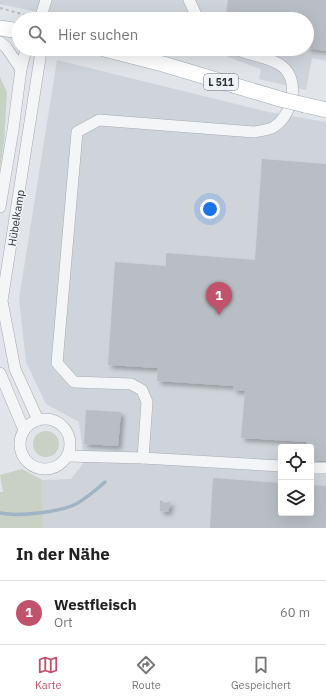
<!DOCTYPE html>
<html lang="de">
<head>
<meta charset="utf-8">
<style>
	body { margin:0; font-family:"IBM Plex Sans",sans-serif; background:#f6f6f6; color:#222 }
	.controls { position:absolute; right:12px; bottom:12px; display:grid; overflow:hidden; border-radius:4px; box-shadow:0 4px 16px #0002 }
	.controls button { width:36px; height:36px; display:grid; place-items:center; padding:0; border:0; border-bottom:1px solid #e0e0e0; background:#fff; color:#222; font:20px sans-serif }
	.you { position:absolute; left:210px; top:209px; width:14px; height:14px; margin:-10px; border:3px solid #fff; border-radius:50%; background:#1a73e8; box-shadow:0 0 0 6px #1a73e833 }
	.badge { display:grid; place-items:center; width:26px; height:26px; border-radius:50%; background:#c1526b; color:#fff; font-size:13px; font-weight:700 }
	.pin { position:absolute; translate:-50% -33px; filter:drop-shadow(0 1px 2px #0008) }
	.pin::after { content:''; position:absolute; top:21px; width:14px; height:12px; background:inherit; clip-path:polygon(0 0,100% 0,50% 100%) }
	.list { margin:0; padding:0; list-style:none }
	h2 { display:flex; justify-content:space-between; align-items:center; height:52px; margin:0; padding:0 16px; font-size:17px }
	h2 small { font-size:13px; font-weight:400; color:#767676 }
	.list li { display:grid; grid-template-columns:26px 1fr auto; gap:12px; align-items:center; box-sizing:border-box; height:64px; padding:0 16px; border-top:1px solid #e0e0e0 }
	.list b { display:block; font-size:15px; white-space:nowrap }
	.list p { margin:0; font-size:13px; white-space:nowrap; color:#767676 }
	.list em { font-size:13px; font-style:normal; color:#767676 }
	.icon { flex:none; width:22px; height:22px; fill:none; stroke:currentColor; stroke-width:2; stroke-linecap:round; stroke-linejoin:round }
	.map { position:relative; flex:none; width:326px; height:528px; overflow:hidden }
	.search { position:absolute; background:#fff; box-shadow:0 4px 16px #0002; left:12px; right:12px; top:12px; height:44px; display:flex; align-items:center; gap:10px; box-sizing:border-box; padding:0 14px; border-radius:22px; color:#767676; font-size:15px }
	.sheet { height:116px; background:#fff }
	nav { display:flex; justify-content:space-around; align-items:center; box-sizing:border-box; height:56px; border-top:1px solid #e0e0e0; background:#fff; font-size:11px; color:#767676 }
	nav a { display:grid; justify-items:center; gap:2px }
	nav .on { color:#c1526b }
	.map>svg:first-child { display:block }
</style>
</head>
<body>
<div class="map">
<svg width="326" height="528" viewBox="0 0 326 528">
	<defs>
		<filter id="shadow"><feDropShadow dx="3.5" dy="3.5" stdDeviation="2" flood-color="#0004"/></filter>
	</defs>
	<rect width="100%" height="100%" fill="#e1e4e8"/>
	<g fill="#cfd4da" fill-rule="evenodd">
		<path d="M0 0H326V61L312 58 306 90 259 79 261 69 228 57 212 49H307V19H69L0 4Z"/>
		<path d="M57 60 268 112 326 122V528H43L42 480 71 479 84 462 79 422 46 404 26 362 19 299ZM281 447H311V513H281Z"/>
	</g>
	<g fill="#c8d1c3">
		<path d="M0 77 7 92 4 142 0 168Z"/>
		<circle cx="46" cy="444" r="13"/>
		<path d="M22 469 42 480 43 528H0V492H3L0 475Z"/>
	</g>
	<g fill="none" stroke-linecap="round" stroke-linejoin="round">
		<path stroke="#9fb4c5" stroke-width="3.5" d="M0 513C18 517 60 512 76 504 87 498 96 490 105 482"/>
	</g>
	<g fill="#b9bec4" filter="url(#shadow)">
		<path d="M228 0H326V51L307 48V19H225Z"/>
		<path d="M262 159 326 164V461L311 460V447H306V442L241 438 245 391 233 390 234 386 157 381 158 368 108 365 115 262 166 266V253L255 260Z"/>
		<path d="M86 410 121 412 118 446 84 444Z"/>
		<path d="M213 478 281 483V513H311V485L326 486V528H210Z"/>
		<path d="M160 500 165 503 171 501 168 512 160 511Z"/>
	</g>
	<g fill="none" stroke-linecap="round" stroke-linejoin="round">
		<g stroke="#a7abb2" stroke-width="12">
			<g id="minor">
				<path d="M189 0 198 19"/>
				<path d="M40 19 46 0"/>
				<path d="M0 42 6 47 21 69"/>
				<path d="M235 49C249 55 267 57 279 64 302 77 293 117 272 128 267 130 260 131 254 132L99 120 77 132 57 363 74 382 131 384 142 390 147 402 143 458 281 466"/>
				<path d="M0 207 13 130 21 69 26 49"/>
				<path d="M0 373 24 430"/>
				<circle cx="45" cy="444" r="25"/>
				<path d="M38 420 15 369 2 301 40 58V49"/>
				<path d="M67 456 143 458"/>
				<path d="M311 468H326"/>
			</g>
		</g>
		<g stroke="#a1aab3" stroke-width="16">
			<g id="major">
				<path d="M0 28 19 31"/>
				<path d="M104 49 163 64 280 99"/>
				<path d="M305 105 326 110"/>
			</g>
		</g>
		<path stroke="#b7bbc0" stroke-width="2" stroke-dasharray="3 3" stroke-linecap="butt" d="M0 8 29 16"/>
		<use href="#minor" stroke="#f3f5f7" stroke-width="11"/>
		<use href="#major" stroke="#fff" stroke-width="15"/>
		<g stroke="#a1aab3" stroke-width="16" stroke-linecap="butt">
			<path id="major-bridge" d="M280 99 305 105"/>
		</g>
		<use href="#major-bridge" stroke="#fff" stroke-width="15"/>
	</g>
	<g text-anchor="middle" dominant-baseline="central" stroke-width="3" stroke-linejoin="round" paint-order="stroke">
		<rect fill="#f0f3f6" stroke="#666d75" stroke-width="1" x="204" y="74" width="34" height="16" rx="3"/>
		<g font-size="10" font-weight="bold" fill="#2b333e">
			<text x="221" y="82">L 511</text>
		</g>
		<g font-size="11" fill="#2b333e" stroke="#f0f3f6">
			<text transform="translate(16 218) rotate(-81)">Hübelkamp</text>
		</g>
	</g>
</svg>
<div class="controls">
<button><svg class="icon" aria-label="locate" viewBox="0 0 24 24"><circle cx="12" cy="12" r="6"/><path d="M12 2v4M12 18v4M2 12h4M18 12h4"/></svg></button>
<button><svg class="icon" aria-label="layers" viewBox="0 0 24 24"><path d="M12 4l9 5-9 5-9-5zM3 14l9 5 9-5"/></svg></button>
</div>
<div class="you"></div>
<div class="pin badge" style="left:219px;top:315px">1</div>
<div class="search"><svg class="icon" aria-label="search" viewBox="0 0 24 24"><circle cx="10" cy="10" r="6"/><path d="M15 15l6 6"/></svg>Hier suchen</div>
</div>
<section class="sheet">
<h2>In der Nähe<small></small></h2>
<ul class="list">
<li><span class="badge">1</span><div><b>Westfleisch</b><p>Ort</p></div><em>60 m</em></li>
</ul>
</section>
<nav>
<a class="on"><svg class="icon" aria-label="map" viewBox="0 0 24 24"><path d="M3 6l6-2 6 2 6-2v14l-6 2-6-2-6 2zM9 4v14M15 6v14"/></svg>Karte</a>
<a><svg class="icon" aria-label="directions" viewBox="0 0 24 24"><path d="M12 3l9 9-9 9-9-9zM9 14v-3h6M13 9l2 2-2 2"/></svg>Route</a>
<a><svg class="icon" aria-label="saved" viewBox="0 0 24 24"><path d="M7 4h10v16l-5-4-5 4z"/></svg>Gespeichert</a>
</nav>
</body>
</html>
